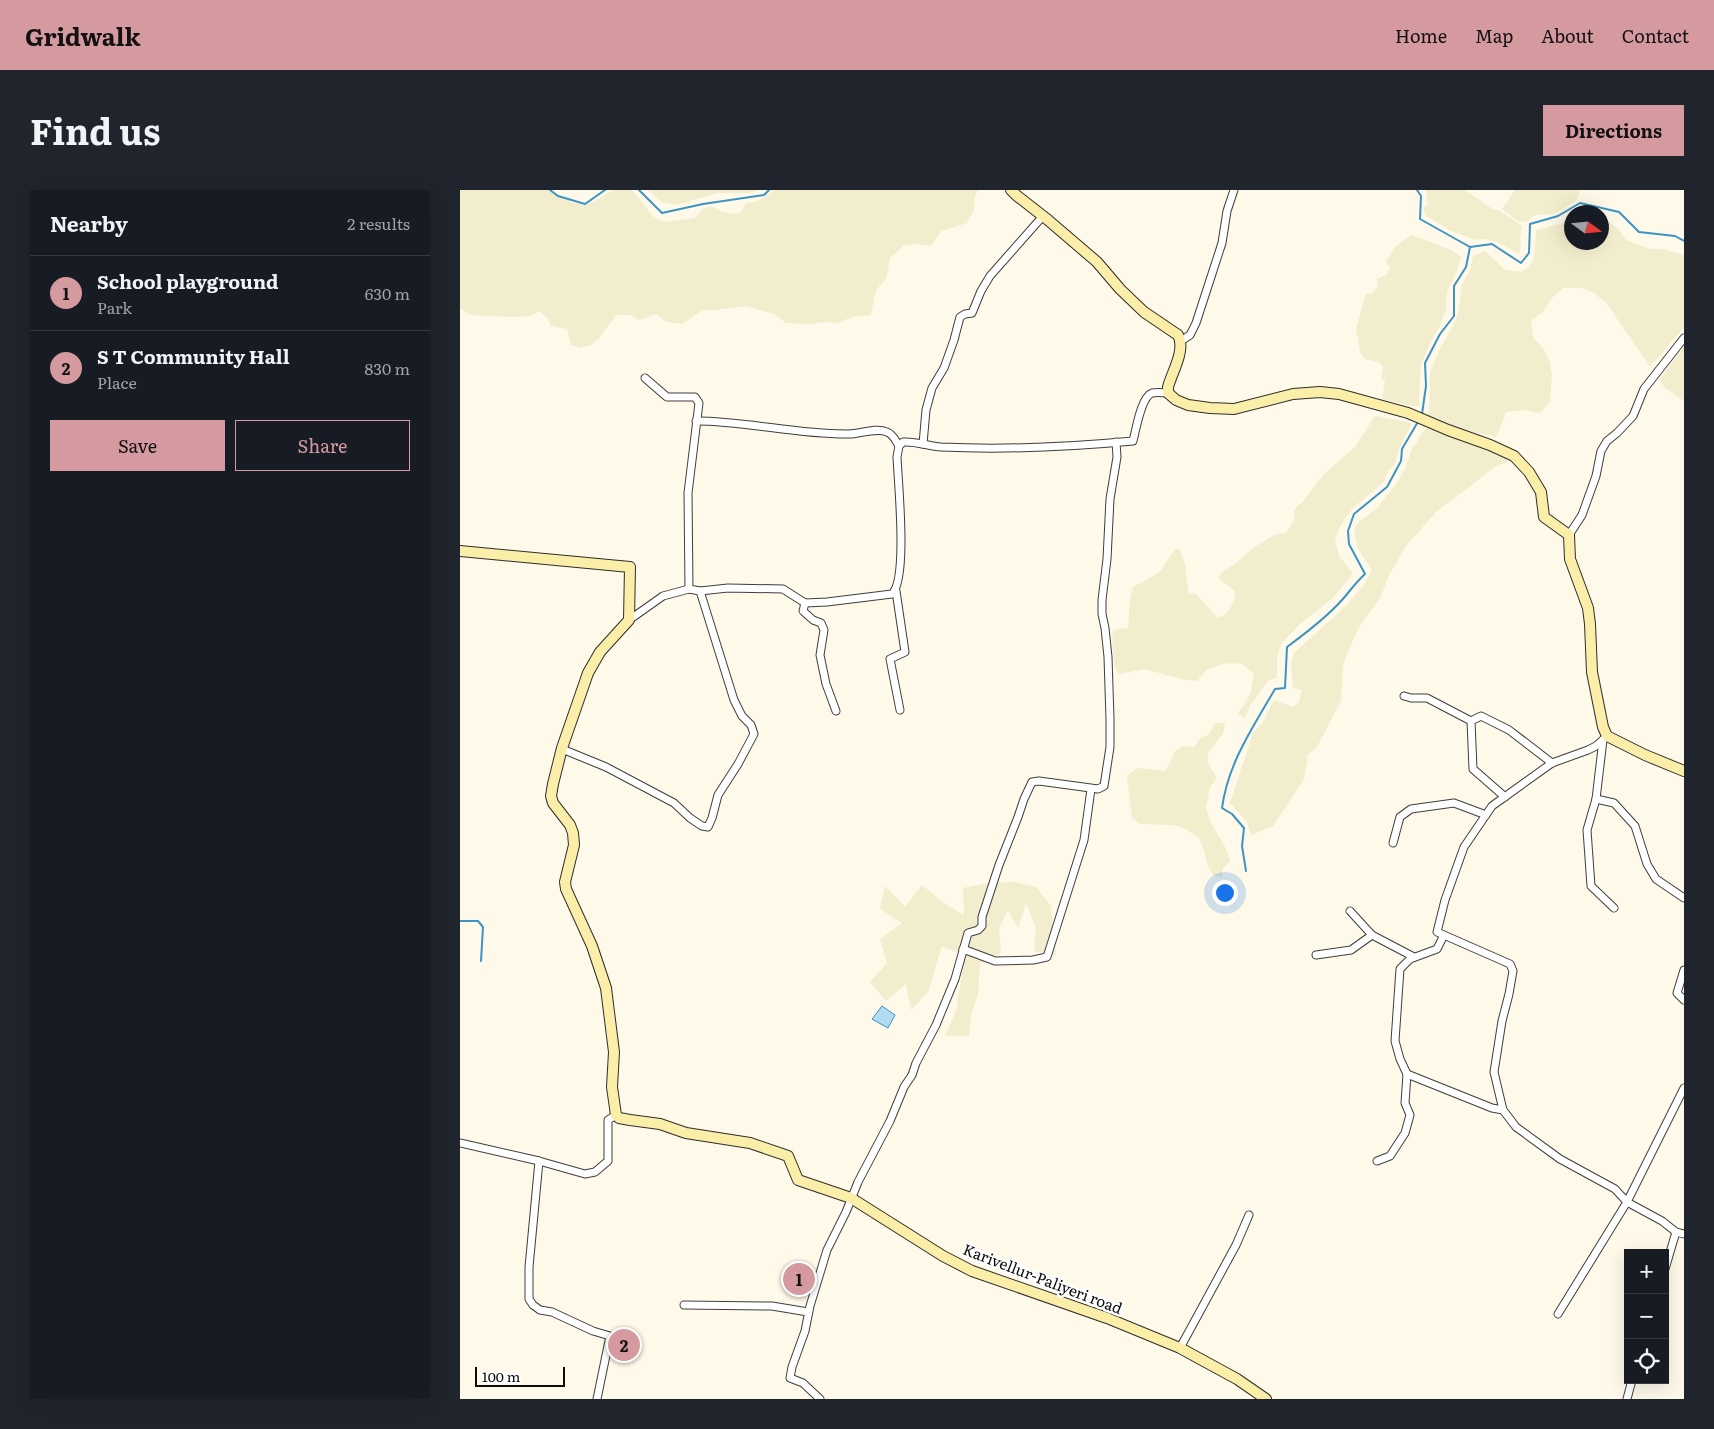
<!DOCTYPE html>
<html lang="en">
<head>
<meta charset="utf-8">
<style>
	body { margin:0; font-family:Literata,serif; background:#20242c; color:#f1f3f6 }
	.controls { position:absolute; right:15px; bottom:15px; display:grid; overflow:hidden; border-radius:0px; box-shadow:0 5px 20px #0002 }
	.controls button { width:45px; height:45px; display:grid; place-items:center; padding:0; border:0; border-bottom:1px solid #363941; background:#171b24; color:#f1f3f6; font:25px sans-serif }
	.compass { position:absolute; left:1104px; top:15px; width:45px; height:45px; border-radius:50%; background:#171b24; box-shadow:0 5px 20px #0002; rotate:105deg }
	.scale { position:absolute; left:15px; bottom:12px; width:90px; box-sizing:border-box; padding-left:5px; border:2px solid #0b0b0b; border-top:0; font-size:14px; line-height:18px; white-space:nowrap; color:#0b0b0b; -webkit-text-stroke:4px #fff; paint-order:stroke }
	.you { position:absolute; left:764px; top:702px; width:18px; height:18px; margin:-12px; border:4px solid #fff; border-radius:50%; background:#1a73e8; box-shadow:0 0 0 8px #1a73e833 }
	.badge { display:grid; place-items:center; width:32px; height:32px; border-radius:50%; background:#d599a0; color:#111; font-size:16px; font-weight:700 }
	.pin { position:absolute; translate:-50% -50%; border:2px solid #fff; box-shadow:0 1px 5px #0006 }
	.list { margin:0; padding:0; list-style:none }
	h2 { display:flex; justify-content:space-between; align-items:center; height:65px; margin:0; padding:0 20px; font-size:21px }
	h2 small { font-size:16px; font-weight:400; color:#9ea1a6 }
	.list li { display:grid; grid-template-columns:32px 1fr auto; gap:15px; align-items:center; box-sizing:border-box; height:75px; padding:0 20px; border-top:1px solid #363941 }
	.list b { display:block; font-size:19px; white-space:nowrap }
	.list p { margin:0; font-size:16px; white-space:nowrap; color:#9ea1a6 }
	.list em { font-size:16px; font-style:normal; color:#9ea1a6 }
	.actions { display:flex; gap:10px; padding:15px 20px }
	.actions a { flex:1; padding:11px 0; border:1px solid #d599a0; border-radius:0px; text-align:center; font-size:18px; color:#d599a0 }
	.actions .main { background:#d599a0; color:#111 }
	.icon { flex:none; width:28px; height:28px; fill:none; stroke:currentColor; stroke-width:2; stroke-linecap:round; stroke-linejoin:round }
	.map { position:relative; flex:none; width:1224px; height:1209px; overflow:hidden; border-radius:0px }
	header { display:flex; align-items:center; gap:30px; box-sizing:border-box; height:70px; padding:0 25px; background:#d599a0; color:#111 }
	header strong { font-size:24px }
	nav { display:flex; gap:28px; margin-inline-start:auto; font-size:18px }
	.intro { display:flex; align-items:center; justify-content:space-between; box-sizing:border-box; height:120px; padding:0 30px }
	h1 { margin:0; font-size:35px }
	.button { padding:12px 22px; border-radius:0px; background:#d599a0; color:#111; font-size:18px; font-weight:700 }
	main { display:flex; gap:30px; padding:0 30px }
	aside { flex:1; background:#171b24; border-radius:0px; box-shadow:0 5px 20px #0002 }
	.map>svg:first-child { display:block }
</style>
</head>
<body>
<header>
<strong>Gridwalk</strong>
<nav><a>Home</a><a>Map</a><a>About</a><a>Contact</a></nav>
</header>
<div class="intro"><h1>Find us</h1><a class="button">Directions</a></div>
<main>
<aside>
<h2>Nearby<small>2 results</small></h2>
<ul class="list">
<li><span class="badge">1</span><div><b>School playground</b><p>Park</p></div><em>630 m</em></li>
<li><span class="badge">2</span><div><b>S T Community Hall</b><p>Place</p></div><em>830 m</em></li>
</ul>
<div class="actions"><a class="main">Save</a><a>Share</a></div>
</aside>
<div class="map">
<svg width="1224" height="1209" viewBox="0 0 1224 1209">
	<rect width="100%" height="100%" fill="#fef9e9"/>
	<g fill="#f2edcc">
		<path d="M0 0H89L98 7 113 13 124 15 133 12 153 0H172L193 26 199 30 205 32 235 28 243 19 249 17H254L261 22 275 24 281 22 286 13 295 12 304 8 314 0H519L515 5 514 20 507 33 481 41 471 56 456 54 443 56 430 68 426 89 416 100 411 125 393 127 376 133 365 132 349 134 326 133 314 124 286 116 254 120H242L222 134 206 132 196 124 179 130 170 125H156L139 148 131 155 120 158 111 155 107 139 91 136 88 129 79 121 71 126 58 127 21 126 8 124 0 118Z"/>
		<path d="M188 0H300L288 3H257L217 15 201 12Z"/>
		<path d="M966 0H1005L1032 19 1040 21 1062 36 1060 50 1061 56 1059 64 1037 52 1024 49 1016 50 991 41 971 29 965 25 963 18 968 14Z"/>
		<path d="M1055 0H1120L1117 10 1094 24 1075 25 1068 31 1059 32 1042 19Z"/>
		<path d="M1111 28 1112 52H1142V29L1149 32 1158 39 1166 50 1179 55 1190 59H1203L1224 65V137L1190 177 1147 114 1133 102 1121 98H1103L1092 108 1082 123 1071 130 1073 147 1083 158 1089 169 1092 185 1090 212 1080 223 1064 220 1046 222 1036 248 1029 245 1016 243 980 232 969 226 970 182 981 157 995 132 998 123 1002 94 1010 80 1013 66 1025 61 1045 80 1061 82 1068 77 1074 69 1076 40 1100 34Z"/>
		<path d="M952 45 991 60 1001 67 996 83 987 101 986 119 980 136 971 151 961 174 959 206 960 216H951L922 209 925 191 921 188 923 177 919 172 905 169 900 162 896 139 906 104 913 103 918 95 917 89 926 85 930 79 926 71 935 57Z"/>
		<path d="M1224 157V211L1204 197 1200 189Z"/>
		<path d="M915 226 952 233 939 259 934 276 928 281 924 292 894 317 885 328 879 339 875 350 879 366 892 382 891 386 873 408 839 435 821 454 817 468V488L809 490 790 516 785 528 777 524 782 518 791 502 794 483 782 474 768 473 756 476 746 480 737 491 721 489 685 479 659 484 655 478 652 450 653 440 668 438 670 410 673 397 692 387 701 380 715 359 720 360 725 374 729 405 735 403 758 428 766 424 774 412 775 401 758 388 764 381 776 373 796 356 814 345 826 343 835 328 833 321 843 311 864 284 895 257Z"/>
		<path d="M968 237 1041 266 1048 271 1035 277 976 322 946 356 929 385 921 406 898 439 892 452 883 475 881 511 857 557 848 565 844 589 813 636 791 645 787 632 770 613 793 543 803 532 814 510 833 517 839 512 842 500 833 498 831 472 834 463 886 416 905 393 912 380 898 359 894 339 900 331 918 317 937 293 945 279 951 261 965 239Z"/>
		<path d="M755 533H765L763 544 749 561 747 571 757 588 750 597 746 617 750 631 766 659 770 671 763 678 762 688 753 685 747 674 744 660 739 648 722 637 711 635 681 634 672 628 667 586 677 578 706 581 715 561 723 556 734 557 740 549 749 544Z"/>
		<path d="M554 692 576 697 591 716 596 765 574 761 576 738 566 713 558 738 548 720 539 738 541 763 520 774 518 804 511 825 509 846H485L496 821 505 766 482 756 468 802 451 820 446 794 426 811 410 792 427 773 420 749 442 733 420 719 425 696 445 717 462 695 482 712 504 725 503 698 528 693Z"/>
	</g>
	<path fill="#b1dcf2" stroke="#3c94c5" d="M422 816 435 825 428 838 412 829Z"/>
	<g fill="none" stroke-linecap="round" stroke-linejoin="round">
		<g stroke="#3c94c5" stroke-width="2">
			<path d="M90 0 98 6 125 14 145 0"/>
			<path d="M179 0 202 23 243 14 304 5 309 0"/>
			<path d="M957 0 961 6 960 29 1010 57 1032 54 1061 73 1069 63 1070 34 1098 26 1120 13 1159 22 1179 42 1215 46 1224 51"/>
			<path d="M962 224 966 196 965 173 980 144 994 126V96L1006 77 1010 57"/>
			<path d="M786 681 782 656 784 638 772 624 762 618C768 573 793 537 815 499L825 498 827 457C846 443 866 428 882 410 890 401 896 392 905 384L889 354 888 341 894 324 927 297 941 271 942 259 959 230"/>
			<path d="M0 731H18L23 737 21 771"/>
		</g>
		<g stroke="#3e3e3e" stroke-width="9">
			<g id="street">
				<path d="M721 151 730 145 736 133 762 53 767 21 774 0"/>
				<path d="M185 188 207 207H235L239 213 228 303 229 399"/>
				<path d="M236 231C288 231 338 245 389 244 400 244 416 237 427 242 433 244 436 251 439 256"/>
				<path d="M463 254 466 220 472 198 484 178 494 150 500 127 505 124 512 123 521 101 530 86 583 26"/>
				<path d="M1109 345 1122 325 1136 286 1141 261 1147 251 1157 243 1173 226 1184 199 1224 148"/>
				<path d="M436 401 445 462 430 469 440 520"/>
				<path d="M345 413 343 421 353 430 361 433 364 440 360 465 366 494 376 521"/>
				<path d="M169 430 203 406 229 399 240 401 268 398 323 399 345 413 367 412 432 404C448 389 438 292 437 267L439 256 443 252C456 251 468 256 481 257 545 260 609 257 673 251 676 240 681 207 692 203 697 202 704 203 708 203"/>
				<path d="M944 506 951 508H967L1011 531 1021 526 1049 540 1092 573"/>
				<path d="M1011 531 1013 579 1045 607"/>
				<path d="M1147 546 1136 556 1128 560 1092 573 1032 616 1004 657 985 710 977 742 1050 774 1053 781 1049 804 1042 831 1034 882 1043 920 1056 937 1100 969 1155 999 1167 1012 1202 1031 1216 1042 1224 1044"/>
				<path d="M1143 550 1136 609 1154 613 1175 636 1187 674 1196 689 1224 708"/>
				<path d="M102 559 146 577 214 613 230 628 242 636 248 637 252 628 258 605 278 574 294 544 291 535 282 526 274 510 240 401"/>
				<path d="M1136 609 1127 640 1131 696 1154 718"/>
				<path d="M933 653 940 627 951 619 994 613 1026 625"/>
				<path d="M890 721 912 745 954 767"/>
				<path d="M503 759 535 771 573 770 587 767 624 650 631 599"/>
				<path d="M856 765 891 760 912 745"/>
				<path d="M1224 780 1217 803 1224 810"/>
				<path d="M947 884 1032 918 1043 920"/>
				<path d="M0 953 79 971 125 984 135 982 148 971V930L156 925"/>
				<path d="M79 971 69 1077V1109L73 1115 80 1120 92 1122 133 1141 150 1146 137 1209"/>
				<path d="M917 971 930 966 945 943 950 925 945 913 947 884 940 869 935 851 940 779 950 769 977 759 984 745"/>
				<path d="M1205 1079 1216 1042"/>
				<path d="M224 1115 312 1116 348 1122"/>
				<path d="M1098 1124 1167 1012 1224 898"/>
				<path d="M720 1158 776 1055 789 1025"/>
				<path d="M360 1209 343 1193 330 1188 332 1177 345 1141 350 1116 367 1060 386 1022 398 992 430 931 444 897 452 885 456 873 476 835 495 789 508 743 518 740 522 736V727L539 675 558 627 564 609 572 592 579 591 638 599 644 596 650 557V529L648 467 645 438 642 424V410L647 369 650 309 657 267 656 252"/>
				<path d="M1167 1209 1172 1190"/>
			</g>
		</g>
		<g stroke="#2d2d2d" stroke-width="12">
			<g id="secondary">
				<path d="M551 0 556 5 588 30 637 72 660 99 684 122 718 145C726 160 712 182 708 197V203L716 210 728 215 750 218 774 219 833 204 860 202 879 204 948 223 988 240 1030 255 1054 266 1069 282 1081 302 1084 327 1109 345 1110 369 1128 418 1130 434 1132 482 1143 537 1147 546 1185 565 1224 581"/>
				<path d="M0 361 170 377 169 430 140 462 128 483 102 558 93 594 91 606 93 613 110 635 113 643 114 655 105 692 106 699 132 756 146 798 154 862 152 897 156 925 159 928 170 930 200 934 226 943 290 953 328 966 338 990 391 1008 483 1066 512 1081 647 1128 720 1158 777 1189 806 1209"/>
			</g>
		</g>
		<use href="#street" stroke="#fff" stroke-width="7"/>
		<use href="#secondary" stroke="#fbeea8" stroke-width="10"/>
	</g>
	<g text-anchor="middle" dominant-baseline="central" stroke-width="5" stroke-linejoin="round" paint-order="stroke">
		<g font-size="15" fill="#0b0b0b" stroke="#fff">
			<text transform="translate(583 1088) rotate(21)">Karivellur-Paliyeri road</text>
		</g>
	</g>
</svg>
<div class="controls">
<button>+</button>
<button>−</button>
<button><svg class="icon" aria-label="locate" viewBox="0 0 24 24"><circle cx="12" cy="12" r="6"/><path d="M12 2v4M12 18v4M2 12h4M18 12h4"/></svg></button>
</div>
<svg class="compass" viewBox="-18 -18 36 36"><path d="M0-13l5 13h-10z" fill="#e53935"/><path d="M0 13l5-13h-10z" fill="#9ea1a6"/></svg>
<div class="scale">100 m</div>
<div class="you"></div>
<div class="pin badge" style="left:339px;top:1089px">1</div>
<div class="pin badge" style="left:164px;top:1155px">2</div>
</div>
</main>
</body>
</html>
